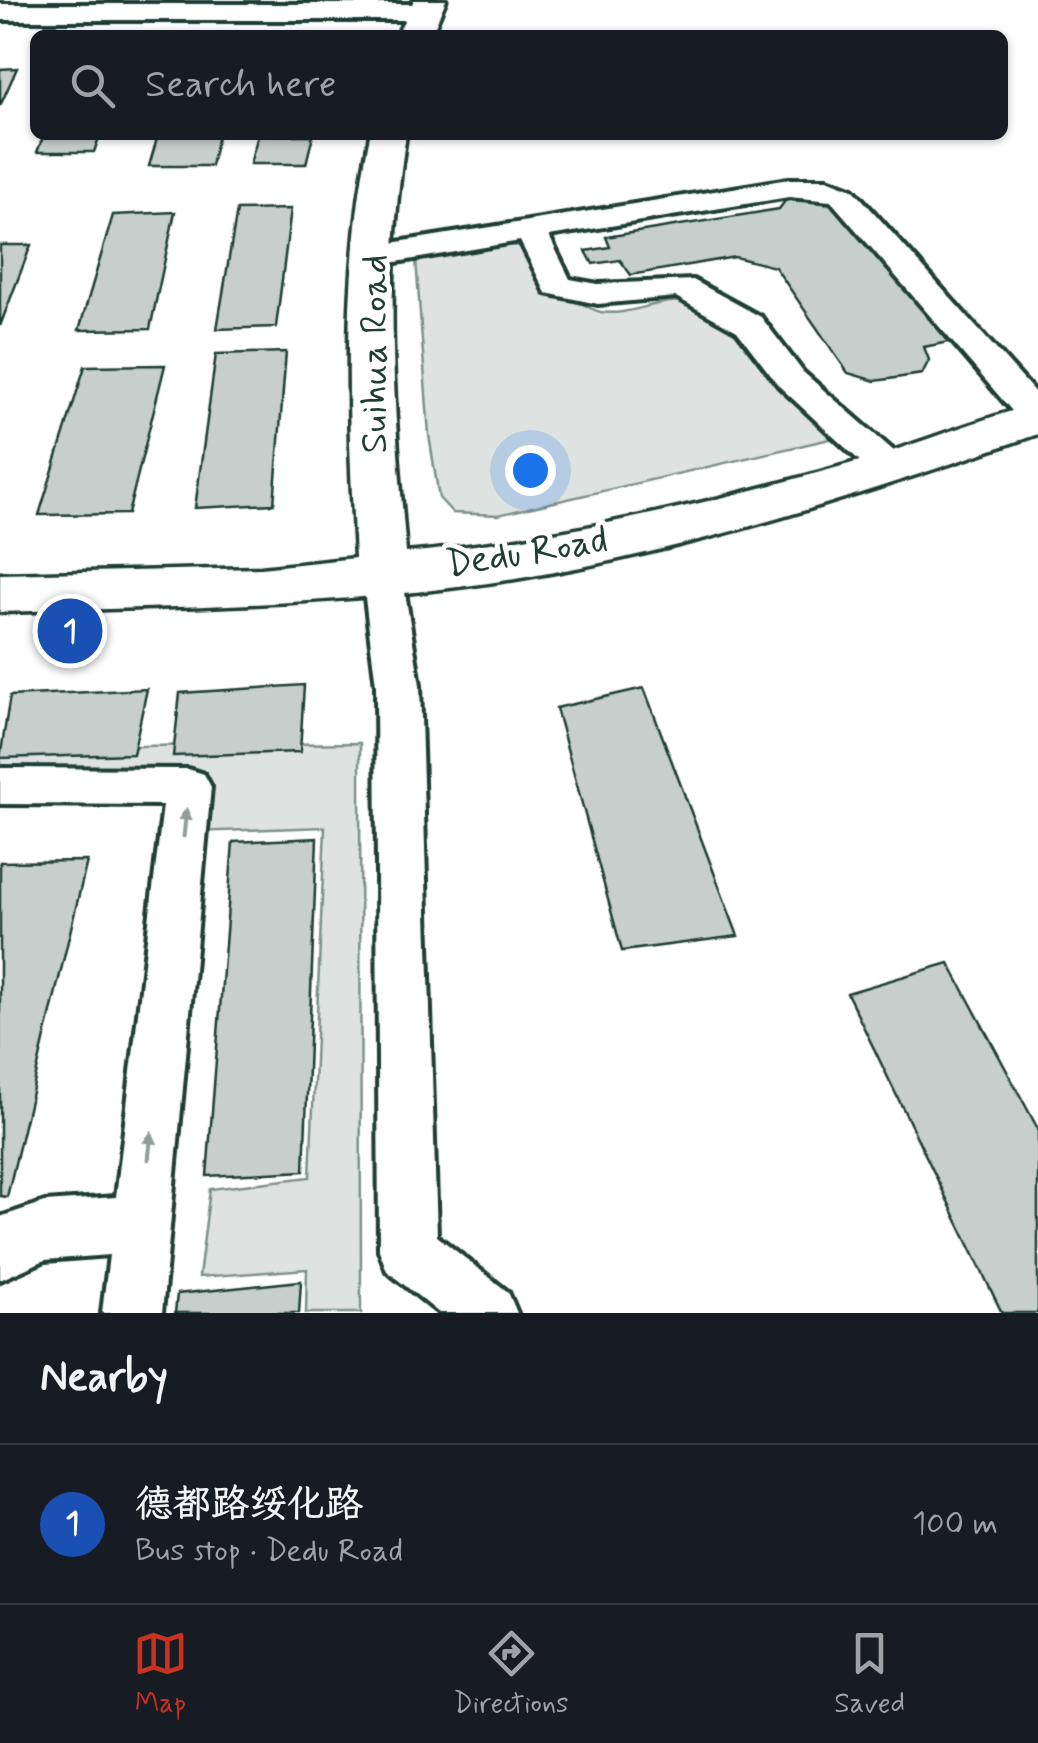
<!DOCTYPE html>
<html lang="en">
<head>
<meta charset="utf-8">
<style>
	body { margin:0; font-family:Mynerve,"LXGW WenKai TC",sans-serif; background:#20242c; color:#f1f3f6 }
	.you { position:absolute; left:530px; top:470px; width:35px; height:35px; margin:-25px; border:8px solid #fff; border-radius:50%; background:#1a73e8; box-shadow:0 0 0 15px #1a73e833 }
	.badge { display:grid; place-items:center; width:65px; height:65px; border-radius:50%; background:#c8321e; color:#fff; font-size:32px; font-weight:700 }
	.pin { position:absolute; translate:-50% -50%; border:5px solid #fff; box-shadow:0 2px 10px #0006 }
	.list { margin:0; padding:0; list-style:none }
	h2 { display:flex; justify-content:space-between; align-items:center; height:130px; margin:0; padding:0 40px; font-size:42px }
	h2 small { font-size:32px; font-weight:400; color:#9ea1a6 }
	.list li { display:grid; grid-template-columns:65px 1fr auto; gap:30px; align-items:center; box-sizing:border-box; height:160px; padding:0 40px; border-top:2px solid #363941 }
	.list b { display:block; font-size:38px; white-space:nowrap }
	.list p { margin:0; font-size:32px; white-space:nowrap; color:#9ea1a6 }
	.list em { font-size:32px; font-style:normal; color:#9ea1a6 }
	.icon { flex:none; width:55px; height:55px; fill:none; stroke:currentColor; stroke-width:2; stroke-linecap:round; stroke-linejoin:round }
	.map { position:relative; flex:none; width:1038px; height:1313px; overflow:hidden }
	.search { position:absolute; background:#171b24; box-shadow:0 2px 8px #0004; left:30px; right:30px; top:30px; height:110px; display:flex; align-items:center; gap:25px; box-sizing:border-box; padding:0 35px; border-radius:15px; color:#9ea1a6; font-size:38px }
	.sheet { height:290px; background:#171b24 }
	nav { display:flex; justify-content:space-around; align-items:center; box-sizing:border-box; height:140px; border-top:2px solid #363941; background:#171b24; font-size:28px; color:#9ea1a6 }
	nav a { display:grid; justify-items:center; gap:5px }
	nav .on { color:#c8321e }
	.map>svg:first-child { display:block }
</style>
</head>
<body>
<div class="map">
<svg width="1038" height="1313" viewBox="0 0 1038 1313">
	<rect width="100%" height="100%" fill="#fff"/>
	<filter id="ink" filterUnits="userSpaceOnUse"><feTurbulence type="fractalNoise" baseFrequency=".01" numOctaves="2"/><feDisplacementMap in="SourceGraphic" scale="20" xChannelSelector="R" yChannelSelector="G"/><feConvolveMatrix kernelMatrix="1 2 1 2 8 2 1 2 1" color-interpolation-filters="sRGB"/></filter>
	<g filter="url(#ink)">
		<g fill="#dee3e2" stroke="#7e908b" stroke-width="2.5">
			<path d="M505 245 523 246 552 296C574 293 582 308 601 312 628 317 659 298 686 302 727 308 811 404 843 436L498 515 453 513 439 498 429 435 416 259Z"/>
			<path d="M360 743 361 1313H306L307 1269 199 1277 210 1189 310 1177 325 827 193 832 196 780 0 775V748Z"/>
		</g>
		<g fill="#c7cfcc" stroke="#1f3d34" stroke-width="2.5">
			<path d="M17 68 0 106V69Z"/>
			<path d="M44 135H100L94 152H37Z"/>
			<path d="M158 135H218L211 166H149Z"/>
			<path d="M258 135H313L306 164H250Z"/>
			<path d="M800 196 834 201 954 341 924 347 929 360 922 374 875 381 848 373 775 267 735 257 631 275 620 260 593 264 586 251 610 247 606 237 779 209 785 201Z"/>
			<path d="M291 209 276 327 217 329 237 210Z"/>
			<path d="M175 212 150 329 79 330 113 215Z"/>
			<path d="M0 245H31L0 326Z"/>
			<path d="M286 352 274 504 195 508 216 354Z"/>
			<path d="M165 365 128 514 39 515 85 366Z"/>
			<path d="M304 685 300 752 173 756 180 693Z"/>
			<path d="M644 688 738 936 622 951 556 708Z"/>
			<path d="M147 689 133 754 0 758 10 696Z"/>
			<path d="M317 838 304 1171 207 1176 233 842Z"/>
			<path d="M87 861 7 1197 0 1196V862Z"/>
			<path d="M949 963 1038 1129V1313H1002L847 993Z"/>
			<path d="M301 1281 299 1313H175L177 1294Z"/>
		</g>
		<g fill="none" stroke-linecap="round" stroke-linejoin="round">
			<g stroke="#1f3d34" stroke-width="8">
				<g id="street">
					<path d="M0 4H423L436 12 423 20H0Z"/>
					<path d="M789 179H827L853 189 1038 396V429L1025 426 831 201 789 197 549 236 570 279 598 284 693 280 761 317 803 372 903 459 909 468 903 477 890 480 877 477 779 386 737 331 676 297 598 304 546 293 520 241 373 266 357 256 373 246Z"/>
					<path d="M382 560 396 564 402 574 420 685 437 1236 508 1292 517 1313H439L387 1271 379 1250 376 685 362 574 368 564Z"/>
					<path d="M0 768 188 769 204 774 211 787 162 1313H102L109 1255 45 1260 0 1280V1217L45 1202 116 1197 163 805 0 804Z"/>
				</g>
			</g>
			<g stroke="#1f3d34" stroke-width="7">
				<g id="secondary">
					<path d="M414 0H446L431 35H397Z"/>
					<path d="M370 135H406C383 275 394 413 406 553 565 538 717 502 870 458 927 441 981 418 1038 404V434C870 492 697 549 521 578 349 606 173 607 0 612V574L261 568 355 558C348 416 341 276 370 135Z"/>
				</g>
			</g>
			<use href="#street" fill="#fff" fill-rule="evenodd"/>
			<use href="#secondary" fill="#fff" fill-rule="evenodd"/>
		</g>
		<defs><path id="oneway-solid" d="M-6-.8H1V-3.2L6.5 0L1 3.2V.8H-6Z" transform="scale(2.5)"/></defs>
		<g fill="#8f9e9a">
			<use href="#oneway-solid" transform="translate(185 823) rotate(-84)"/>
			<use href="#oneway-solid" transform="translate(150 1146) rotate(-84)"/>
		</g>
	</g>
	<g text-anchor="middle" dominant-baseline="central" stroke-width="10" stroke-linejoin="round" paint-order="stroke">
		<g font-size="38" fill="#1f3d34" stroke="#fff">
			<text transform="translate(375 354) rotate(-90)">Suihua Road</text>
			<text transform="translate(527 553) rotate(-9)">Dedu Road</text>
		</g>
	</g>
</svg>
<div class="you"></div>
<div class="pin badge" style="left:70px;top:631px;background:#1a4fb4">1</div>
<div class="search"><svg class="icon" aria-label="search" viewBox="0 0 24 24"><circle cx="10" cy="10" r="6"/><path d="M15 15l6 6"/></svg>Search here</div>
</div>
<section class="sheet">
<h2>Nearby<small></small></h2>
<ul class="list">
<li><span class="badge" style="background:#1a4fb4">1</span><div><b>德都路绥化路</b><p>Bus stop · Dedu Road</p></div><em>100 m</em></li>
</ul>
</section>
<nav>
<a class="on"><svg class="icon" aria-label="map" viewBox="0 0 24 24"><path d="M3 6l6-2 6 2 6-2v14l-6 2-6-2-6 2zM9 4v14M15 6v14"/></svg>Map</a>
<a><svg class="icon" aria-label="directions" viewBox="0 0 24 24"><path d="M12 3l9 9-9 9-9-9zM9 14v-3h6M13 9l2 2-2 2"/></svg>Directions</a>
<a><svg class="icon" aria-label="saved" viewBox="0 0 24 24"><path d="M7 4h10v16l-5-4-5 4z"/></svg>Saved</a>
</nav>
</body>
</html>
